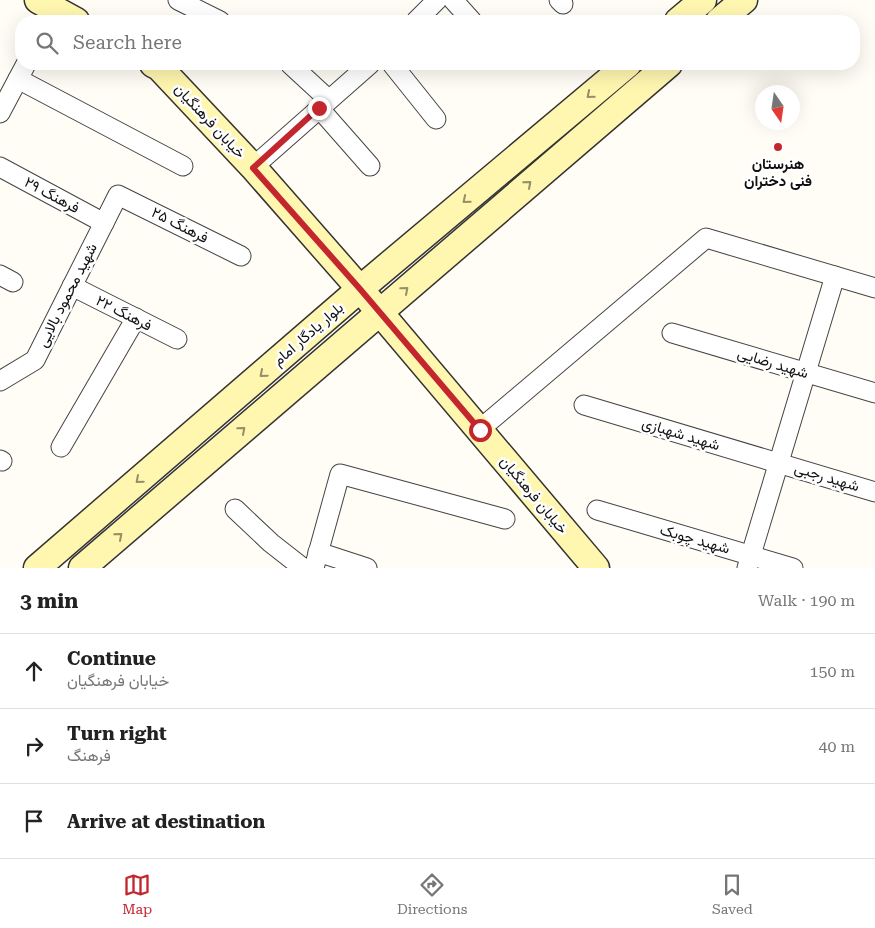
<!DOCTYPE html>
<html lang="en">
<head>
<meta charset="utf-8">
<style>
	body { margin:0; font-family:"Roboto Serif",Vazirmatn,serif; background:#f6f6f6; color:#222 }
	.compass { position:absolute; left:755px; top:85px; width:45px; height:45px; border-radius:50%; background:#fff; box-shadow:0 5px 20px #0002; rotate:167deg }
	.stop { position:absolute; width:15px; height:15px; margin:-11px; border:4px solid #c4262e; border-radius:50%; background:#fff }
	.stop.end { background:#c4262e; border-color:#fff; box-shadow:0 1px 5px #0008 }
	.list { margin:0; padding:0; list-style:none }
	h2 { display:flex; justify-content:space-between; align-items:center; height:65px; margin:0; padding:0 20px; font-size:21px }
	h2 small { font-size:16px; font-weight:400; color:#767676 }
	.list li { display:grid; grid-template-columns:32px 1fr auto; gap:15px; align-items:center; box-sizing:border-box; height:75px; padding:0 20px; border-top:1px solid #e0e0e0 }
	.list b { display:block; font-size:19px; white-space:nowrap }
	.list p { margin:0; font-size:16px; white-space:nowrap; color:#767676 }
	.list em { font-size:16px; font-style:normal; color:#767676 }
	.icon { flex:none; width:28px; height:28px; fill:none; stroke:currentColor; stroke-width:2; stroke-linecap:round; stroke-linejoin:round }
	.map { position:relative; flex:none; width:875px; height:568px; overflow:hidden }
	.search { position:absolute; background:#fff; box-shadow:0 5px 20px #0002; left:15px; right:15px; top:15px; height:55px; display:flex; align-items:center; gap:12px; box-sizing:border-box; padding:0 18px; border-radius:20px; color:#767676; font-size:19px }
	.sheet { height:290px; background:#fff }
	nav { display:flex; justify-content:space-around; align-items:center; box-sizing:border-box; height:70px; border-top:1px solid #e0e0e0; background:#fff; font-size:14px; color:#767676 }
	nav a { display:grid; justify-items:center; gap:2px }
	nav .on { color:#c4262e }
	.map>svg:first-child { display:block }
</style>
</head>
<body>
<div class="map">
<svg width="875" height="568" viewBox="0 0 875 568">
	<rect width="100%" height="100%" fill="#fffdf5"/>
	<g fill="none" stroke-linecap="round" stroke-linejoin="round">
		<g stroke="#444" stroke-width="21">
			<g id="street">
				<path d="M178 0 220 21"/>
				<path d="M453 0 472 21"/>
				<path d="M559 0 563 4"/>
				<path d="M416 21 437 0"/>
				<path d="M290 64 329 100"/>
				<path d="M392 64 436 119"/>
				<path d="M18 79 183 166"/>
				<path d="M319 108 370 166"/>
				<path d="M0 113 26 64"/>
				<path d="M0 167 104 223"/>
				<path d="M253 167 370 64"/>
				<path d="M0 275 13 282"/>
				<path d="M72 286 177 339"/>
				<path d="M672 333 875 393"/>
				<path d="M0 381 35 360 118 195 241 256"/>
				<path d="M584 405 875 492"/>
				<path d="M479 430 706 238 875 288"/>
				<path d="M61 447 136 318"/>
				<path d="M0 460 2 461"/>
				<path d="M235 509 271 543 303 568"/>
				<path d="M597 510 793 568"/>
				<path d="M318 552 367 568"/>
				<path d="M314 568 340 474 505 519"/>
				<path d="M747 568 835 276"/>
			</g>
		</g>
		<g stroke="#333" stroke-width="29">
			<g id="secondary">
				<path d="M38 0 76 21"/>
				<path d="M678 21 703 0"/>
				<path d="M719 21 744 0"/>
				<path d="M153 64 159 67 253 167 360 289 596 568"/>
				<path d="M37 568 360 289 628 64"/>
				<path d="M82 568 669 64"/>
			</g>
		</g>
		<use href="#street" stroke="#fff" stroke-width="19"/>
		<use href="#secondary" stroke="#fff6b0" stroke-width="26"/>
	</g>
	<defs><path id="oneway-chevron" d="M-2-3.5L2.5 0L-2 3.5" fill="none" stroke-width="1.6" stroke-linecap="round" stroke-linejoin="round" transform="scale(1.25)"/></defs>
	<g stroke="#948f68">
		<use href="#oneway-chevron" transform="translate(590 95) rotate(140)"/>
		<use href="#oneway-chevron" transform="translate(528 184) rotate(-41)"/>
		<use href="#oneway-chevron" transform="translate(466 200) rotate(140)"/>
		<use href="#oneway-chevron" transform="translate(405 290) rotate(-41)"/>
		<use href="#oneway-chevron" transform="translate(263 374) rotate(139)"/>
		<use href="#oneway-chevron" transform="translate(242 430) rotate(-41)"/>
		<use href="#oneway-chevron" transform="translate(139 480) rotate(139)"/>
		<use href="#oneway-chevron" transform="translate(119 536) rotate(-41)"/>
	</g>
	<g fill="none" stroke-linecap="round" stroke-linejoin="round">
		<path stroke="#c4262e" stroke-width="6" d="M319 108 253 168 360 289 480 430"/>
	</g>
	<circle fill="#c4262e" stroke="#fff" stroke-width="2" cx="778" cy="147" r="5"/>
	<g text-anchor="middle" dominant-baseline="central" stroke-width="5" stroke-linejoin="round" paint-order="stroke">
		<g font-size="15" fill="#111" stroke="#fff">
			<text transform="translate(210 121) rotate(47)">خیابان فرهنگیان</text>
			<text transform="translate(52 195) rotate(28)">فرهنگ ۲۹</text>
			<text transform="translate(180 225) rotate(27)">فرهنگ ۲۵</text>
			<text transform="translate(67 295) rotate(-63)">شهید محمود بالایی</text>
			<text transform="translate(124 313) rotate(27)">فرهنگ ۲۲</text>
			<text transform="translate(308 334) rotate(-41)">بلوار یادگار امام</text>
			<text transform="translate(773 363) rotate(17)">شهید رضایی</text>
			<text transform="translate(681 434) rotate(17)">شهید شهبازی</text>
			<text transform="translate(827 477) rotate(17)">شهید رجبی</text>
			<text transform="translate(534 495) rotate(50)">خیابان فرهنگیان</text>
			<text transform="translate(695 539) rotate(16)">شهید چوبک</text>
		</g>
		<g font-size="15" font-weight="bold" fill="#111" stroke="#fff">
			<text x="778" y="164">هنرستان<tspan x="778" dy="17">فنی دختران</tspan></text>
		</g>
	</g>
</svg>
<svg class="compass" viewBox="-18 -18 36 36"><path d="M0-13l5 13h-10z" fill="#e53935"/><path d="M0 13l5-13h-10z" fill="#767676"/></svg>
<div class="stop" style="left:480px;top:430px"></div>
<div class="stop end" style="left:319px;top:108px"></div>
<div class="search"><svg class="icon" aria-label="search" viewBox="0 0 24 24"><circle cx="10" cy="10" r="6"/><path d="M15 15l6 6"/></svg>Search here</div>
</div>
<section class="sheet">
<h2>3 min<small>Walk · 190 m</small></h2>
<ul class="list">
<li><svg class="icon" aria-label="ahead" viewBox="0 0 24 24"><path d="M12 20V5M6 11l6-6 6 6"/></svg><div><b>Continue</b><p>خیابان فرهنگیان</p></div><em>150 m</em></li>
<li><svg class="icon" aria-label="right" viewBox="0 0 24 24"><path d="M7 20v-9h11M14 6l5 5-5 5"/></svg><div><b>Turn right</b><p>فرهنگ</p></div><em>40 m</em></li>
<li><svg class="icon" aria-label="arrive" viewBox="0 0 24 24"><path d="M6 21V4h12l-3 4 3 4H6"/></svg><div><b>Arrive at destination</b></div></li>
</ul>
</section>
<nav>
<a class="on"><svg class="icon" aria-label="map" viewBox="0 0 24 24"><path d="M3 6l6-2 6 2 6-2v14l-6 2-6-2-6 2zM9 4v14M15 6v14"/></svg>Map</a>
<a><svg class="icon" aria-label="directions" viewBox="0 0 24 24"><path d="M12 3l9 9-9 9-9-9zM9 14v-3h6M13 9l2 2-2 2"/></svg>Directions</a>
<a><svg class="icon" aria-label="saved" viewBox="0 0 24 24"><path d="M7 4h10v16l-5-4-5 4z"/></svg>Saved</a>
</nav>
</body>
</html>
